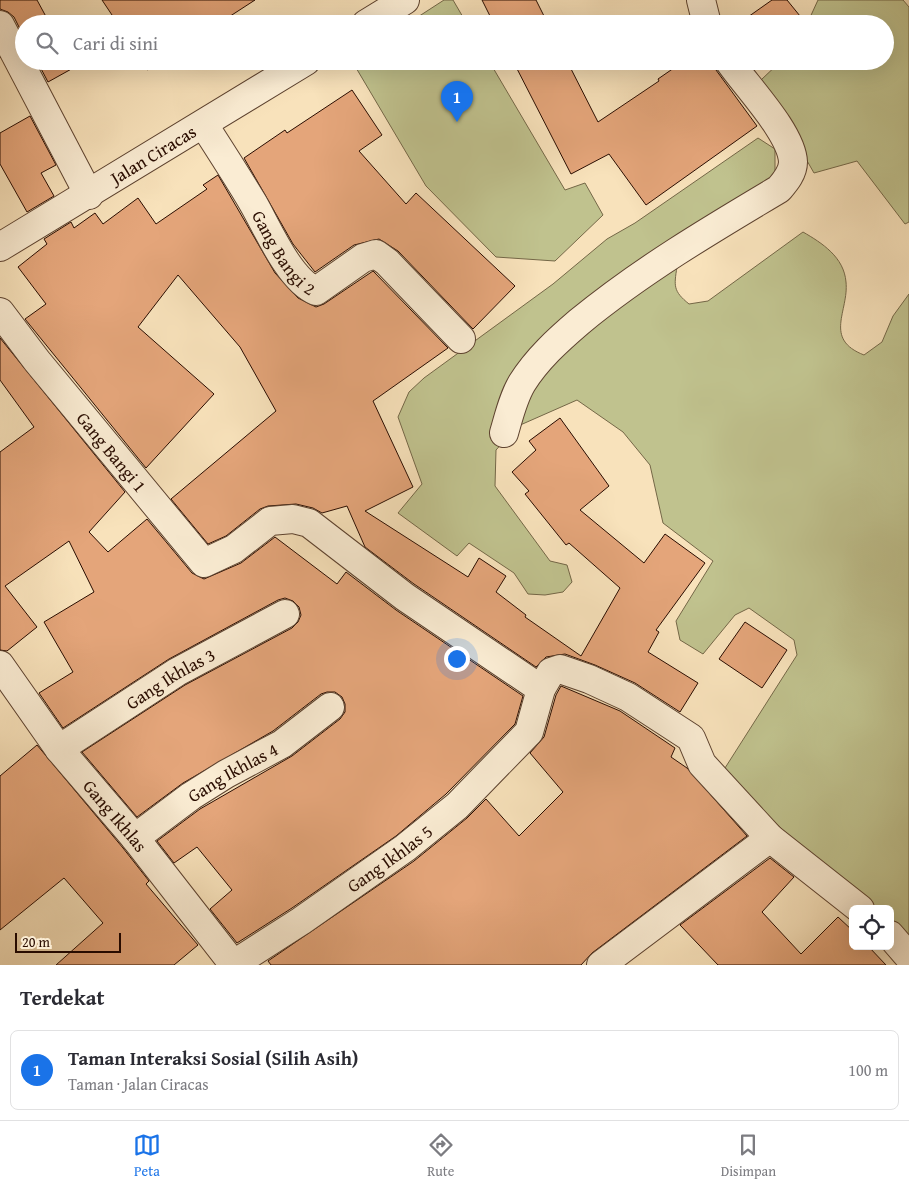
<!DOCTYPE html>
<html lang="id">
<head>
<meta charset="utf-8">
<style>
	body { margin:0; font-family:"Gentium Book Plus",serif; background:#f2f2f3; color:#2b2b33 }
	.controls { position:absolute; right:15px; bottom:15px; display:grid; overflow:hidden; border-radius:8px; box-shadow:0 5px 20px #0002 }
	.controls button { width:45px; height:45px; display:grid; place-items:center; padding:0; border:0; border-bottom:1px solid #e1e1e2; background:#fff; color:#2b2b33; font:25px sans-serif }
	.scale { position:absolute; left:15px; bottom:12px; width:106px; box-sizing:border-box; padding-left:5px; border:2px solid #290c00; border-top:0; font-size:14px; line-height:18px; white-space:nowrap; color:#290c00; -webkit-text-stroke:4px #faecd3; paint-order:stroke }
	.you { position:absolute; left:456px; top:658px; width:18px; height:18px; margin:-12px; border:4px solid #fff; border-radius:50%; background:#1a73e8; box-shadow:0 0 0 8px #1a73e833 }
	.badge { display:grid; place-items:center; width:32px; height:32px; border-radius:50%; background:#1a73e8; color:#fff; font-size:16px; font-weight:700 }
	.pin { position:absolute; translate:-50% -41px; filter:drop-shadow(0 1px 2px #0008) }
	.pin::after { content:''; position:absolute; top:26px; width:18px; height:15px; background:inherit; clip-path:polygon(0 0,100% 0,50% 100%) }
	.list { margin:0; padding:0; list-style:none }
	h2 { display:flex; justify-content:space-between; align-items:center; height:65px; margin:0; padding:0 20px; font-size:21px }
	h2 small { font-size:16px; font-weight:400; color:#7c7c81 }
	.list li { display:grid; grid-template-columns:32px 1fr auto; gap:15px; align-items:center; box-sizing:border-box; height:80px; margin:0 10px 10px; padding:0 10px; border:1px solid #e1e1e2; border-radius:8px }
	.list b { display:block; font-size:19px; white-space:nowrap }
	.list p { margin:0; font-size:16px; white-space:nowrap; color:#7c7c81 }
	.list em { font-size:16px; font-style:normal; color:#7c7c81 }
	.icon { flex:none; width:28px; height:28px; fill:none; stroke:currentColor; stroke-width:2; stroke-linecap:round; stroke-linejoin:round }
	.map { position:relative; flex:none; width:909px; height:965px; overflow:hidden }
	.search { position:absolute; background:#fff; box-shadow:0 5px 20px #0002; left:15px; right:15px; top:15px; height:55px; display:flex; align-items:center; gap:12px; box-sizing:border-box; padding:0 18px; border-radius:28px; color:#7c7c81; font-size:19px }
	.sheet { height:155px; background:#fff }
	nav { display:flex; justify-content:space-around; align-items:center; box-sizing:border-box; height:70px; border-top:1px solid #e1e1e2; background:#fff; font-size:14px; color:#7c7c81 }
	nav a { display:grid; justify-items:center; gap:2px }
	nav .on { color:#1a73e8 }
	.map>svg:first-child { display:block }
</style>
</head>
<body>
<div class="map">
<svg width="909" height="965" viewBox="0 0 909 965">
	<rect width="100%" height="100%" fill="#f8e2bb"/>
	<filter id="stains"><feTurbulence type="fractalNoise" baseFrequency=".004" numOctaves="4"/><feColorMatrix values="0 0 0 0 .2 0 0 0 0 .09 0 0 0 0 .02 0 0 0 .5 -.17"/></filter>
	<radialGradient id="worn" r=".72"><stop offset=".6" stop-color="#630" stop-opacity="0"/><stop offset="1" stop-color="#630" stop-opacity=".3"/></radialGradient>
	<g fill="#c0c28e" stroke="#746747">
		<path d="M444 0H453L467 24H407Z"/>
		<path d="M818 0H903L909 7V222L905 224 857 161 814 173 761 80 781 61H885V24H807Z"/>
		<path d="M352 61H489L565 190 585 183 603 215 555 261 496 257 426 186Z"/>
		<path d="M758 138 775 149V174L760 202 677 267C674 286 673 291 689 304L708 301 803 232C822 243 844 257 846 282 849 311 823 339 864 355L882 342 893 316 909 294V939L890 925V909H869L745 806 725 768 797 655 794 640 749 608 735 615 703 654 680 640 676 621 713 561 663 523 650 465 623 432 577 400 518 426 496 450 495 486 550 561 567 565 572 582 563 592 545 595 528 594 514 573 469 543 457 556 398 513 422 484 398 417 409 392 424 378 553 284 607 239 635 223Z"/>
	</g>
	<g fill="#e4a57a" stroke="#290c00">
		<path d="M0 0H37L50 24H24V37L14 17 8 12 0 9Z"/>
		<path d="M102 0H255L218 24H118Z"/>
		<path d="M482 0H536L548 24H494Z"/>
		<path d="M772 0H787L800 16 791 24H738Z"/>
		<path d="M37 61H72L75 67 48 82Z"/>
		<path d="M142 61H161L147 70Z"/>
		<path d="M513 61H567L598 122 659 81 658 79 684 61H714L716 70 757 126 646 205 609 154 571 174Z"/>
		<path d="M352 90 382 135 359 151 406 204 416 193 515 286 473 329 398 251 379 239 354 245 315 272 293 244 244 158 285 130 287 133Z"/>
		<path d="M30 116 56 165 41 173 54 196 27 212 0 164V133Z"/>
		<path d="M218 175 275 273 298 298 316 307 324 304 373 271 448 348 373 401 413 487 365 511 468 577 479 558 506 576 496 592 526 615 525 617 581 656 620 588 569 543 566 545 525 494 529 491 512 472 536 450 529 441 560 418 609 486 580 510 644 563 665 534 705 563 656 630 659 632 648 652 698 683 680 712 635 683 595 665 565 654 546 657 536 667 414 584 365 547 347 506 322 513 313 508 296 504 268 506 260 509 226 536 208 544 171 499 276 411 240 347 178 275 138 327 214 394 146 468 25 319 46 304 18 267 47 244 44 239 71 222 74 228 95 213 103 224 138 198 156 224 207 189 203 185Z"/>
		<path d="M0 338 125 492 89 532 108 552 147 519 192 573 204 579 241 563 275 537 337 584 346 572 396 610 523 696 515 724 446 794 396 836 292 908 237 943 210 909 232 890 197 847 174 863 157 841 200 809 292 756 340 719 345 712V704L342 697 335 692H327L321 694 273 731 183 783 137 817 82 752 185 685 292 628 298 622 301 615 299 607 293 601 285 598 278 600 169 659 63 728 39 693 73 672 44 622 94 592 69 541 5 586 37 627 7 651 0 650V452L34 427 0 380Z"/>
		<path d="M745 622 787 650 762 688 719 659Z"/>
		<path d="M561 686 620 711 675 748 671 757 687 768 747 836 592 953 581 965H271L268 961 414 861 467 818 486 799 519 836 563 792 530 753 544 737 556 695Z"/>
		<path d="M37 745 123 848 149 881 146 884 198 945 174 965H56L103 923 64 878 0 930V776Z"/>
		<path d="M770 858 794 877 762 912 801 954 838 917 853 931V946H868L886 965H718L680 925Z"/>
	</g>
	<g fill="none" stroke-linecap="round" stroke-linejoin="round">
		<g stroke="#5d422f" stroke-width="30">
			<g id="minor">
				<path d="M701 0 707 24"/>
				<path d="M366 24 405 0"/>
				<path d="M0 25 89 195"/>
				<path id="s1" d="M204 125C220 150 237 176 253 203 267 227 289 280 316 291L363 258 376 254 387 262 461 339"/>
				<path id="s2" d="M0 247 306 61"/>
				<path id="s3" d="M0 312 37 361 204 563 234 549 270 521 293 519 309 523 405 597 541 689"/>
				<path d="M504 433C509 416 513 398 522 383 537 359 558 340 579 322 641 271 710 230 779 189 785 182 793 173 793 162 792 133 746 86 729 61"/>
				<path id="s4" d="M0 665 59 749 135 838 234 965"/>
				<path id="s5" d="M59 749 177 672 285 614"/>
				<path id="s6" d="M135 838 191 796 226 774 282 744 330 707"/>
				<path d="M890 935 909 957"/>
				<path id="s7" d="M234 964 301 921 405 848 457 806 529 732 541 689 551 672 560 669 589 679 628 697 691 738 702 764 770 838 860 909"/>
				<path d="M601 965 770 838"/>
			</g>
		</g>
		<use href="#minor" stroke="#faecd3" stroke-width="28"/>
	</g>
	<g text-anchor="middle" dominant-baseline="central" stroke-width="4" stroke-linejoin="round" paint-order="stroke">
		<g font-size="18" fill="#290c00" stroke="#faecd3">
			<text stroke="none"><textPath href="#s2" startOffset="179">Jalan Ciracas</textPath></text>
			<text stroke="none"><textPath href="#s1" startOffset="151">Gang Bangi 2</textPath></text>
			<text stroke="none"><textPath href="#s3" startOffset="179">Gang Bangi 1</textPath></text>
			<text stroke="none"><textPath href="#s5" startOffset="132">Gang Ikhlas 3</textPath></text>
			<text stroke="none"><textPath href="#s6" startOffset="118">Gang Ikhlas 4</textPath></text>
			<text stroke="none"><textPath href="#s4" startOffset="190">Gang Ikhlas</textPath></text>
			<text stroke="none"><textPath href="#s7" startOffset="188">Gang Ikhlas 5</textPath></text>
		</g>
	</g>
	<rect width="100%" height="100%" filter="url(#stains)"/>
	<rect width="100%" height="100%" fill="url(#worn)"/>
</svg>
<div class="controls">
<button><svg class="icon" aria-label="locate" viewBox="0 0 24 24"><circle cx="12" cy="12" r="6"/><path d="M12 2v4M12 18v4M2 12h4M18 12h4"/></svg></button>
</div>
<div class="scale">20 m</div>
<div class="you"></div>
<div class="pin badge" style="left:457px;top:122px">1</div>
<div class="search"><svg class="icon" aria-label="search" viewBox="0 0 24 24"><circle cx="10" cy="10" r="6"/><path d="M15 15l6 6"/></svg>Cari di sini</div>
</div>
<section class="sheet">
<h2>Terdekat<small></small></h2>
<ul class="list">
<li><span class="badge">1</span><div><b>Taman Interaksi Sosial (Silih Asih)</b><p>Taman · Jalan Ciracas</p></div><em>100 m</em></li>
</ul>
</section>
<nav>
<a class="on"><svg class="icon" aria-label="map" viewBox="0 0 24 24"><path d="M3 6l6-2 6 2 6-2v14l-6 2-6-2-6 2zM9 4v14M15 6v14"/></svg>Peta</a>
<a><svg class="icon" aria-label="directions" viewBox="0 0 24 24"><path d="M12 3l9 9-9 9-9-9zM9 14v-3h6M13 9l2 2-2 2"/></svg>Rute</a>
<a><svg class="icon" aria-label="saved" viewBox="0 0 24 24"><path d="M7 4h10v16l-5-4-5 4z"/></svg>Disimpan</a>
</nav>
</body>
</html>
